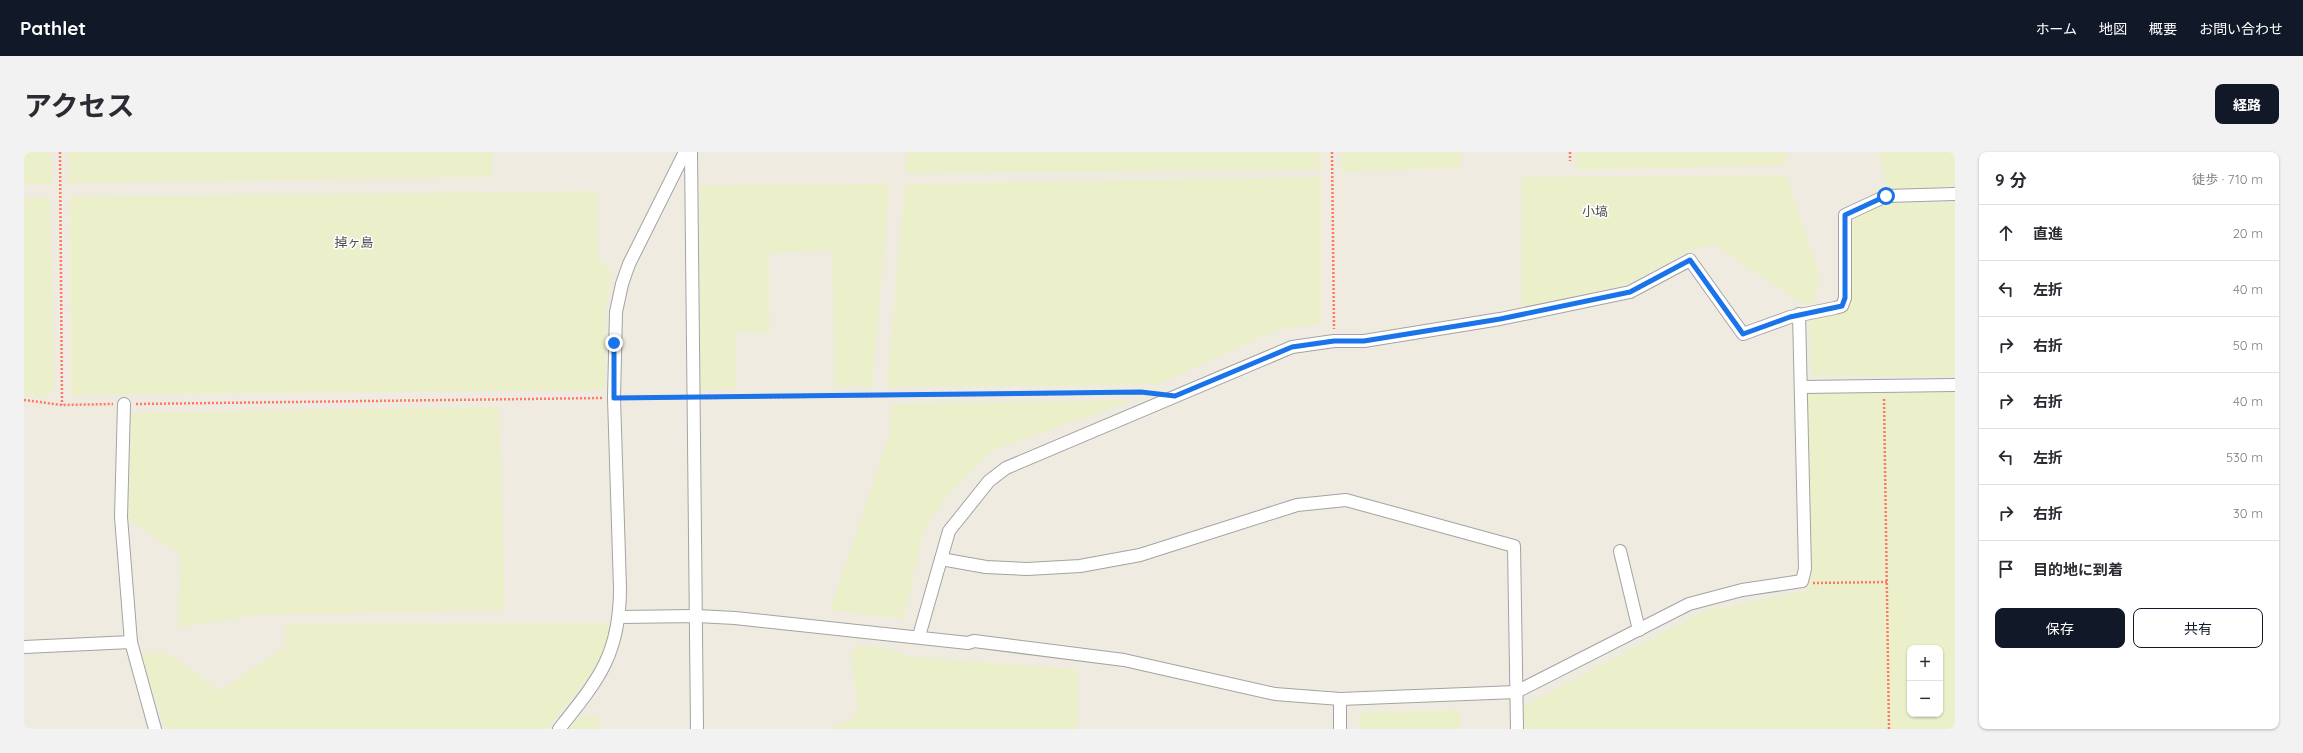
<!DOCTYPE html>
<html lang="ja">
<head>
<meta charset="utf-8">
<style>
	body { margin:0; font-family:Quicksand,"Noto Sans JP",sans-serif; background:#f2f2f3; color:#2b2b33 }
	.controls { position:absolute; right:12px; bottom:12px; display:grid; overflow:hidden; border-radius:8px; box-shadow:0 1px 3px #0004 }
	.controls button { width:36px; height:36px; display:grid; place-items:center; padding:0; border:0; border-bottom:1px solid #e1e1e2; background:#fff; color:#2b2b33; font:20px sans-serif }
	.stop { position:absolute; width:12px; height:12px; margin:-9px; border:3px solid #1a73e8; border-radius:50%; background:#fff }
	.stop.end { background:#1a73e8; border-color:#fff; box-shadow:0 1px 4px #0008 }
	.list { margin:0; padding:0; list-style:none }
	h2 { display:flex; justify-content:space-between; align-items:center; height:52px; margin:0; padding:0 16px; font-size:17px }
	h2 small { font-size:13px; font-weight:400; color:#7c7c81 }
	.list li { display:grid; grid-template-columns:26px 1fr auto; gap:12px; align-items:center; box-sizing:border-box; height:56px; padding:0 16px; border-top:1px solid #e1e1e2 }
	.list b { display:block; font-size:15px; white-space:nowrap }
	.list em { font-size:13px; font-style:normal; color:#7c7c81 }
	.actions { display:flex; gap:8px; padding:12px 16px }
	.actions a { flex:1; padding:9px 0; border:1px solid #111827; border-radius:8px; text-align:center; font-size:14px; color:#111827 }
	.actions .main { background:#111827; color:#fff }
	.icon { flex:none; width:22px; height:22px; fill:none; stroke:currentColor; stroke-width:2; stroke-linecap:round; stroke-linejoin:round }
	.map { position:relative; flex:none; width:1931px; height:577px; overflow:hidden; border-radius:8px }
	header { display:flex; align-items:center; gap:24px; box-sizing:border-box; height:56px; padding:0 20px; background:#111827; color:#fff }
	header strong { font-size:19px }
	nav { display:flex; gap:22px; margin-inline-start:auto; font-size:14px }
	.intro { display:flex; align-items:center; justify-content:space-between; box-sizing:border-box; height:96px; padding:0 24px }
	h1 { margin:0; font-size:28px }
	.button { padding:10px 18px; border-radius:8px; background:#111827; color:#fff; font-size:14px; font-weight:700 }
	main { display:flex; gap:24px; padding:0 24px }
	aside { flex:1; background:#fff; border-radius:8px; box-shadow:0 1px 3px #0004 }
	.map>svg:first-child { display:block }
</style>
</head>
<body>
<header>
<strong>Pathlet</strong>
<nav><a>ホーム</a><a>地図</a><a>概要</a><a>お問い合わせ</a></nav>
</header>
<div class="intro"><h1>アクセス</h1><a class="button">経路</a></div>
<main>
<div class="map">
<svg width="1931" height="577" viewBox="0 0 1931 577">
	<rect width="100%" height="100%" fill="#efebe1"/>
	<g fill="#ebf0ca" fill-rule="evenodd">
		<path d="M0 0H27L28 32H0Z"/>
		<path d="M45 0H468V25L45 31Z"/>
		<path d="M882 0H1297L1298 18 882 21Z"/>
		<path d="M1317 0H1438L1437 16 1317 20Z"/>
		<path d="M1552 0H1762L1763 13 1553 18Z"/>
		<path d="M1854 0H1931V39L1864 40Z"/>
		<path d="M1762 23 1796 124 1791 151 1773 149 1689 92 1666 98 1602 133 1497 155 1498 25Z"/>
		<path d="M1297 25V172L1255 177 1132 233 863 235 881 32Z"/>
		<path d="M866 32 848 234 811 235 808 98 745 101 746 181 712 179V237L676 238V33Z"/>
		<path d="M573 39 574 106 588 119 581 165V238L47 243 46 45Z"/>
		<path d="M0 46H26L30 236 20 246 0 242Z"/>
		<path d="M1864 49 1931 51V224H1788L1785 167 1823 158 1826 148 1828 68Z"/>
		<path d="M1931 240V577H1500V554L1679 460 1785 438 1784 241ZM1886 496H1916V562H1886Z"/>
		<path d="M1104 248 1105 250 969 298 926 340 900 377 880 467 806 458 866 280 867 252Z"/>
		<path d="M475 255 481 458 235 463 154 476 157 403 105 368 107 261Z"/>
		<path d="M262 471H589L582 494 570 519 523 577H141L117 501H139L153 507 195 539 261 495Z"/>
		<path d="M834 493 865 497 885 504 1054 518V577H806L832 564 834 551 826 502Z"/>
		<path d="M1436 558V577H1335L1336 560Z"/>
		<path d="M556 564 574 565 576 577H545Z"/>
	</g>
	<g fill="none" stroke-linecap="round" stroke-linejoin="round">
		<g stroke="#a3a3a3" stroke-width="14">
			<g id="street">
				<path d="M667 0 673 577"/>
				<path d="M1778 235 1931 233"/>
				<path d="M100 252 97 365 107 490 131 577"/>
				<path d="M1596 399 1615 478"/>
				<path d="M917 407 962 415 1003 417 1056 414 1116 403 1273 353 1322 348 1490 394 1493 577"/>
				<path d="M596 465 673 464 711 466 944 491 950 489 1100 508 1251 542 1316 547 1492 540 1665 452 1718 438 1778 429 1781 417 1775 162"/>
				<path d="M895 484 925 379 965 329 982 316 1268 195 1310 189H1340L1476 167 1606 140 1666 108 1719 182 1766 165 1811 156 1818 154 1821 146V63L1862 44 1931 42"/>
				<path d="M0 495 107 490"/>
				<path d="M535 577C575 527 596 502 596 436L590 246 592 160 598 132 605 112 661 0"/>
				<path d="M1316 577V547"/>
			</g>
		</g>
		<g stroke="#ff7962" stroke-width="2.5" stroke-dasharray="2 2" stroke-linecap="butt">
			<path d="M36 0 38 253"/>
			<path d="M1308 0 1310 177"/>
			<path d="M1546 0V9"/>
			<path d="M602 246H657"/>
			<path d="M682 246 1125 241"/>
			<path d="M1860 247 1865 577"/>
			<path d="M0 248 38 253 89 252"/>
			<path d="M112 252 579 246"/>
			<path d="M1789 431 1863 430"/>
		</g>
		<use href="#street" stroke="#fff" stroke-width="12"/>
	</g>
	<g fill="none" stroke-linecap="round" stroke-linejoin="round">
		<path stroke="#1a73e8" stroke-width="5" d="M590 191V246L1117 240 1151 244 1268 195 1310 189H1340L1476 167 1606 140 1666 108 1719 182 1766 165 1818 154 1821 146V63L1862 44"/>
	</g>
	<g text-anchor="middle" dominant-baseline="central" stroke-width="3" stroke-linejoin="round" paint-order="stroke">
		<g font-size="13" fill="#4f4f4f" stroke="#fff">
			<text x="1571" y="59">小塙</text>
			<text x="330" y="90">掉ヶ島</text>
		</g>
	</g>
</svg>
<div class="controls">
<button>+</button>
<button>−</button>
</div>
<div class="stop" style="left:1862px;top:44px"></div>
<div class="stop end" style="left:590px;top:191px"></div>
</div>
<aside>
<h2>9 分<small>徒歩 · 710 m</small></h2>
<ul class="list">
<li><svg class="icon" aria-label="ahead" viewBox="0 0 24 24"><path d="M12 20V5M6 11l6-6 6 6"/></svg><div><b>直進</b></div><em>20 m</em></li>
<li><svg class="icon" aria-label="left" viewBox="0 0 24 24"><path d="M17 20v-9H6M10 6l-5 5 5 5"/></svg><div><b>左折</b></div><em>40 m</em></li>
<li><svg class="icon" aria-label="right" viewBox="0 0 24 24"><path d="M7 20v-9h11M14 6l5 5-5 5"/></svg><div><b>右折</b></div><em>50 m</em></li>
<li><svg class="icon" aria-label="right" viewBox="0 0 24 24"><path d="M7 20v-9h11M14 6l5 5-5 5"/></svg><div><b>右折</b></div><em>40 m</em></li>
<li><svg class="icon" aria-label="left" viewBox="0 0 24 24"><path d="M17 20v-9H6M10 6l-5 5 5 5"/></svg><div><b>左折</b></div><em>530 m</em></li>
<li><svg class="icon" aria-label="right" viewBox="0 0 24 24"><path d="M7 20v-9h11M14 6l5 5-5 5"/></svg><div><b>右折</b></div><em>30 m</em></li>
<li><svg class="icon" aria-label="arrive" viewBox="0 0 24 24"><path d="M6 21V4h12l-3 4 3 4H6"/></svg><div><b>目的地に到着</b></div></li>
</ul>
<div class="actions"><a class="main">保存</a><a>共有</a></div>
</aside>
</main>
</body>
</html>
